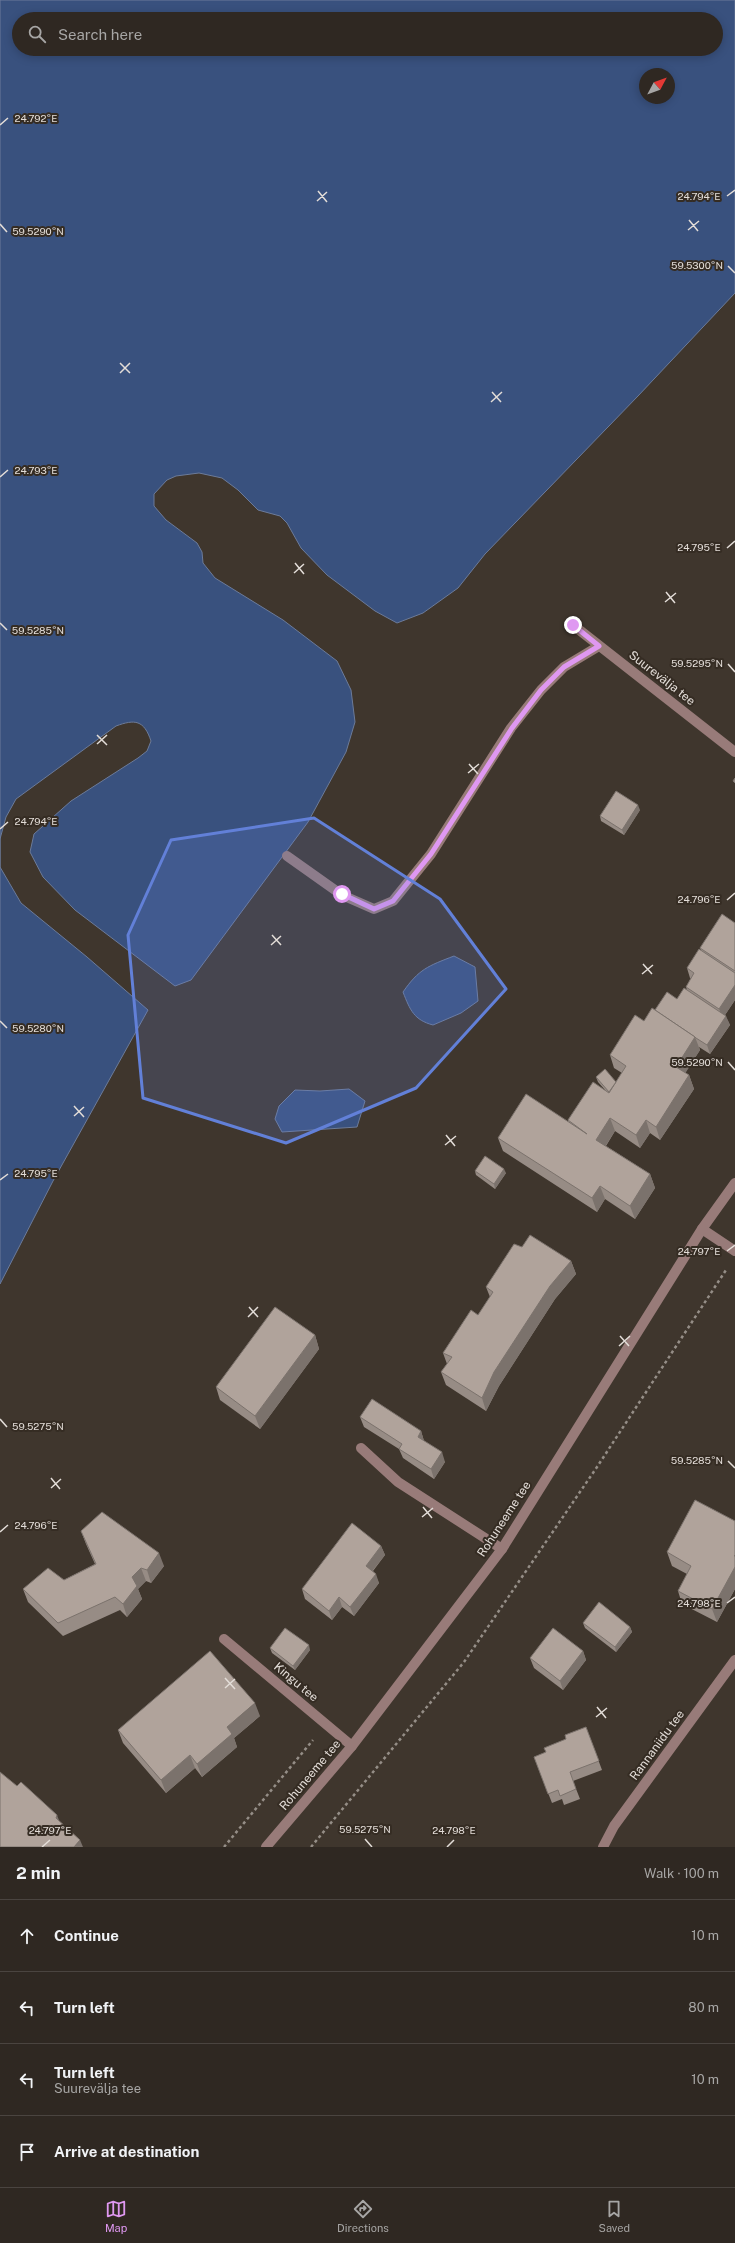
<!DOCTYPE html>
<html lang="en">
<head>
<meta charset="utf-8">
<style>
	body { margin:0; font-family:"Public Sans",sans-serif; background:#3b342f; color:#f1f3f6 }
	.compass { position:absolute; left:639px; top:68px; width:36px; height:36px; border-radius:50%; background:#2f2822; box-shadow:0 2px 10px #0003; rotate:49deg }
	.stop { position:absolute; width:12px; height:12px; margin:-9px; border:3px solid #df98f1; border-radius:50%; background:#fff }
	.stop.end { background:#df98f1; border-color:#fff; box-shadow:0 1px 4px #0008 }
	.list { margin:0; padding:0; list-style:none }
	h2 { display:flex; justify-content:space-between; align-items:center; height:52px; margin:0; padding:0 16px; font-size:17px }
	h2 small { font-size:13px; font-weight:400; color:#a7a6a5 }
	.list li { display:grid; grid-template-columns:26px 1fr auto; gap:12px; align-items:center; box-sizing:border-box; height:72px; padding:0 16px; border-top:1px solid #4a4440 }
	.list b { display:block; font-size:15px; white-space:nowrap }
	.list p { margin:0; font-size:13px; white-space:nowrap; color:#a7a6a5 }
	.list em { font-size:13px; font-style:normal; color:#a7a6a5 }
	.icon { flex:none; width:22px; height:22px; fill:none; stroke:currentColor; stroke-width:2; stroke-linecap:round; stroke-linejoin:round }
	.map { position:relative; flex:none; width:735px; height:1847px; overflow:hidden }
	.search { position:absolute; background:#2f2822; box-shadow:0 2px 10px #0003; left:12px; right:12px; top:12px; height:44px; display:flex; align-items:center; gap:10px; box-sizing:border-box; padding:0 14px; border-radius:22px; color:#a7a6a5; font-size:15px }
	.sheet { height:340px; background:#2f2822 }
	nav { display:flex; justify-content:space-around; align-items:center; box-sizing:border-box; height:56px; border-top:1px solid #4a4440; background:#2f2822; font-size:11px; color:#a7a6a5 }
	nav a { display:grid; justify-items:center; gap:2px }
	nav .on { color:#df98f1 }
	.map>svg:first-child { display:block }
</style>
</head>
<body>
<div class="map">
<svg width="735" height="1847" viewBox="0 0 735 1847">
	<rect width="100%" height="100%" fill="#3f362d"/>
	<g fill="#39517e" stroke="#6c7b99" fill-rule="evenodd">
		<path d="M0 0H735V293L638 396 485 554 458 588 423 613 397 623 375 611 327 575 301 548 287 523 280 516 258 510 238 490 222 478 199 473 176 476 167 480 154 494V506L166 520 197 543 202 552 203 563 215 578 283 620 337 661 351 690 355 722 346 752 308 822 191 980 175 986 75 910 43 877 30 852 34 834 71 801 138 758 147 751 151 741C144 720 135 719 116 726L16 799 6 817 0 839V867L21 903 87 957 148 1010 53 1181 0 1284ZM19 19H716V49H19ZM645 74H669V98H645Z"/>
		<path d="M454 956 475 967 478 1001 461 1013 433 1025C414 1020 410 1010 403 992 419 969 428 966 454 956Z"/>
		<path d="M349 1089 365 1101 357 1127 282 1132 275 1119 279 1106 295 1090 320 1091Z"/>
	</g>
	<g fill="none" stroke-linecap="round" stroke-linejoin="round">
		<g stroke="#958e87" stroke-width="2.5" stroke-dasharray="3 3" stroke-linecap="butt">
			<path d="M224 1847 313 1740"/>
			<path d="M311 1847 464 1662 597 1467 726 1270"/>
		</g>
		<g stroke="#987b79" stroke-width="10">
			<path d="M573 625 735 752"/>
			<path d="M287 856 342 895 374 909 393 901 431 854 511 728 541 690 564 667 599 646"/>
			<path d="M702 1229 735 1251"/>
			<path d="M361 1448 398 1482 502 1549"/>
			<path d="M224 1639 352 1746"/>
			<path d="M266 1847 352 1746 502 1549 702 1229 735 1183"/>
			<path d="M603 1847 614 1826 735 1660"/>
		</g>
	</g>
	<g fill="#978c85">
		<path d="M640 810 624 835 601 821 600 816Z"/>
		<path d="M735 923V1000L725 1015 730 1025 710 1054 699 1047 700 1050 685 1073 689 1075 694 1089 660 1140 650 1133 640 1148 615 1131 606 1146 650 1174 655 1188 635 1219 605 1199 597 1212 503 1151 498 1138 568 1122V1120L605 1090 598 1082 596 1077 616 1082 622 1073 614 1068 610 1055 655 1010 677 999 687 990 686 987 691 978H690L687 968 701 950 700 948Z"/>
		<path d="M475 1171 506 1173 495 1189 476 1175Z"/>
		<path d="M522 1247 571 1261 576 1274 555 1299 499 1386 486 1411 446 1385 441 1372 447 1364 443 1353 478 1315 490 1297 486 1287Z"/>
		<path d="M315 1335 319 1349 260 1429 220 1400 216 1387Z"/>
		<path d="M360 1417 421 1431 424 1441 445 1462 434 1479 403 1458 399 1449 364 1427Z"/>
		<path d="M735 1521V1589L717 1622 682 1604 678 1591 687 1574 672 1566 667 1552Z"/>
		<path d="M81 1531 164 1566 151 1583 146 1581 138 1589 142 1599 127 1617 120 1610 63 1636 28 1602 23 1589 64 1580 95 1564 86 1544Z"/>
		<path d="M381 1546 385 1555 373 1571 379 1583 354 1616 342 1607 332 1620 305 1599 302 1589Z"/>
		<path d="M583 1623 630 1627 632 1632 616 1652 585 1628Z"/>
		<path d="M270 1648 310 1650 295 1670 272 1653Z"/>
		<path d="M583 1651 586 1660 563 1690 534 1668 530 1658Z"/>
		<path d="M260 1716 234 1738 237 1747 202 1777 195 1768 166 1793 123 1743 118 1730Z"/>
		<path d="M586 1727 602 1770 573 1781 580 1799 564 1805 562 1799 552 1803 534 1757 546 1752Z"/>
	</g>
	<g fill="#7b726c">
		<path d="M638 805 640 810 624 835 622 830Z"/>
		<path d="M735 985V1000L723 1018 719 1009Z"/>
		<path d="M726 1016 730 1025 710 1054 707 1045Z"/>
		<path d="M695 1037 700 1050 681 1080 676 1067Z"/>
		<path d="M689 1075 694 1089 660 1140 656 1127Z"/>
		<path d="M610 1118 615 1131 601 1153 596 1140Z"/>
		<path d="M646 1120 650 1133 640 1148 636 1135Z"/>
		<path d="M504 1169 506 1173 495 1189 494 1184Z"/>
		<path d="M650 1174 655 1188 635 1219 630 1206Z"/>
		<path d="M600 1186 605 1199 597 1212 592 1198Z"/>
		<path d="M571 1261 576 1274 555 1299 499 1386 486 1411 482 1398 494 1372 550 1286Z"/>
		<path d="M315 1335 319 1349 260 1429 255 1416Z"/>
		<path d="M421 1431 424 1441 421 1446 418 1437Z"/>
		<path d="M442 1452 445 1462 434 1479 431 1469Z"/>
		<path d="M381 1546 385 1555 369 1575 366 1566Z"/>
		<path d="M159 1553 164 1566 151 1583 147 1570Z"/>
		<path d="M735 1567V1589L717 1622 712 1609Z"/>
		<path d="M141 1568 146 1581 138 1589 142 1599 127 1617 123 1604 132 1577Z"/>
		<path d="M376 1574 379 1583 354 1616 350 1607Z"/>
		<path d="M339 1597 342 1607 332 1620 329 1611Z"/>
		<path d="M630 1627 632 1632 616 1652 615 1647Z"/>
		<path d="M309 1645 310 1650 295 1670 293 1666Z"/>
		<path d="M583 1651 586 1660 563 1690 560 1681Z"/>
		<path d="M255 1703 260 1716 234 1738 237 1747 202 1777 197 1764 227 1727Z"/>
		<path d="M190 1755 195 1768 166 1793 161 1780Z"/>
		<path d="M57 1815 63 1831 56 1818Z"/>
		<path d="M80 1840 83 1847H74Z"/>
	</g>
	<g fill="#b0a39b" stroke="#7b726c">
		<path d="M735 778V783L733 781Z"/>
		<path d="M616 791 638 805 622 830 600 816Z"/>
		<path d="M722 914 735 923V971L700 948Z"/>
		<path d="M699 949 735 973V985L719 1009 686 987 694 973 687 968Z"/>
		<path d="M684 988 726 1016 707 1045 696 1038 695 1037 655 1010 667 992 677 999Z"/>
		<path d="M652 1008 695 1037 676 1067 689 1075 656 1127 646 1120 636 1135 610 1118 596 1140 650 1174 630 1206 600 1186 592 1198 498 1138 526 1094 587 1134 568 1120 593 1082 609 1093 626 1066 610 1055 635 1015 644 1021Z"/>
		<path d="M605 1069 616 1082 609 1092 596 1077Z"/>
		<path d="M485 1156 504 1169 494 1184 475 1171Z"/>
		<path d="M530 1235 571 1261 550 1286 494 1372 482 1398 441 1372 452 1357 443 1353 471 1310 478 1315 493 1292 486 1287 514 1244 522 1247Z"/>
		<path d="M275 1307 315 1335 255 1416 216 1387Z"/>
		<path d="M372 1399 421 1431 418 1437 442 1452 431 1469 399 1449 402 1444 360 1417Z"/>
		<path d="M695 1500 735 1521V1555L734 1556H735V1567L712 1609 678 1591 691 1566 667 1552Z"/>
		<path d="M102 1512 159 1553 147 1570 141 1568 132 1577 137 1586 123 1604 115 1597 58 1623 23 1589 48 1568 64 1580 96 1564 81 1531Z"/>
		<path d="M352 1523 381 1546 366 1566 376 1574 350 1607 339 1597 329 1611 302 1589Z"/>
		<path d="M599 1602 630 1627 615 1647 583 1623Z"/>
		<path d="M285 1628 309 1645 293 1666 270 1648Z"/>
		<path d="M553 1628 583 1651 560 1681 530 1658Z"/>
		<path d="M210 1651 255 1703 227 1727 232 1734 197 1764 190 1755 161 1780 118 1730Z"/>
		<path d="M586 1727 599 1761 570 1772 576 1789 560 1796 558 1790 548 1794 534 1757 546 1752 544 1748 566 1739 565 1735Z"/>
		<path d="M0 1772 17 1786 21 1782 57 1815 56 1818 80 1840 74 1847H0Z"/>
	</g>
	<g fill="none" stroke-linecap="round" stroke-linejoin="round">
		<path stroke="#df98f1" stroke-width="5" d="M342 894 374 909 393 901 431 854 512 728 541 690 564 667 599 646 573 625"/>
	</g>
	<path fill="#6280d8" fill-opacity="0.2" stroke="#6280d8" stroke-width="3" stroke-linejoin="round" d="M314 818 440 899 506 989 416 1088 286 1143 143 1098 128 935 171 840Z"/>
	<path fill="none" stroke="#e3ddd8" stroke-width="1.5" d="M0 125 8 118M318 191 327 202M727 196 735 190M317 201 327 192M689 220 698 231M0 224 7 232M688 230 699 221M728 266 735 273M120 363 130 373M120 373 130 363M492 392 501 402M491 402 502 392M0 477 8 470M727 548 735 541M295 563 304 574M294 573 304 564M666 592 675 603M665 602 676 593M0 623 7 630M728 664 735 672M97 735 107 745M97 744 107 735M469 764 478 774M468 773 479 764M0 829 8 822M727 900 735 893M272 935 281 945M271 945 281 936M643 964 652 974M642 974 653 965M0 1021 7 1028M728 1062 735 1070M74 1106 84 1117M74 1116 84 1107M446 1135 455 1146M445 1145 456 1136M0 1180 8 1174M727 1251 735 1245M249 1307 258 1317M248 1317 258 1307M620 1336 629 1346M619 1346 630 1336M0 1419 7 1427M728 1461 735 1468M51 1478 60 1489M51 1488 61 1479M423 1507 432 1518M422 1517 433 1508M0 1532 8 1525M727 1603 735 1597M225 1678 235 1689M225 1688 235 1679M597 1707 606 1718M596 1717 607 1708M365 1839 372 1847M42 1847 50 1840M447 1847 454 1840"/>
	<g text-anchor="middle" dominant-baseline="central" stroke-width="4" stroke-linejoin="round" paint-order="stroke">
		<g font-size="12" fill="#e3ddd8" stroke="#352c23">
			<text transform="translate(662 678) rotate(38)">Suurevälja tee</text>
			<text transform="translate(504 1519) rotate(-57)">Rohuneeme tee</text>
			<text transform="translate(296 1682) rotate(40)">Kingu tee</text>
			<text transform="translate(657 1745) rotate(-54)">Rannaniidu tee</text>
			<text transform="translate(310 1775) rotate(-50)">Rohuneeme tee</text>
		</g>
	</g>
	<g font-size="10" text-anchor="middle" fill="#e3ddd8" stroke="#352c23" stroke-width="4" stroke-linejoin="round" paint-order="stroke">
		<text x="36" y="122">24.792°E</text>
		<text x="699" y="200">24.794°E</text>
		<text x="38" y="235">59.5290°N</text>
		<text x="697" y="269">59.5300°N</text>
		<text x="36" y="474">24.793°E</text>
		<text x="699" y="551">24.795°E</text>
		<text x="38" y="634">59.5285°N</text>
		<text x="697" y="667">59.5295°N</text>
		<text x="36" y="825">24.794°E</text>
		<text x="699" y="903">24.796°E</text>
		<text x="38" y="1032">59.5280°N</text>
		<text x="697" y="1066">59.5290°N</text>
		<text x="36" y="1177">24.795°E</text>
		<text x="699" y="1255">24.797°E</text>
		<text x="38" y="1430">59.5275°N</text>
		<text x="697" y="1464">59.5285°N</text>
		<text x="36" y="1529">24.796°E</text>
		<text x="699" y="1607">24.798°E</text>
		<text x="365" y="1833">59.5275°N</text>
		<text x="50" y="1834">24.797°E</text>
		<text x="454" y="1834">24.798°E</text>
	</g>
</svg>
<svg class="compass" viewBox="-18 -18 36 36"><path d="M0-13l5 13h-10z" fill="#e53935"/><path d="M0 13l5-13h-10z" fill="#a7a6a5"/></svg>
<div class="stop" style="left:342px;top:894px"></div>
<div class="stop end" style="left:573px;top:625px"></div>
<div class="search"><svg class="icon" aria-label="search" viewBox="0 0 24 24"><circle cx="10" cy="10" r="6"/><path d="M15 15l6 6"/></svg>Search here</div>
</div>
<section class="sheet">
<h2>2 min<small>Walk · 100 m</small></h2>
<ul class="list">
<li><svg class="icon" aria-label="ahead" viewBox="0 0 24 24"><path d="M12 20V5M6 11l6-6 6 6"/></svg><div><b>Continue</b></div><em>10 m</em></li>
<li><svg class="icon" aria-label="left" viewBox="0 0 24 24"><path d="M17 20v-9H6M10 6l-5 5 5 5"/></svg><div><b>Turn left</b></div><em>80 m</em></li>
<li><svg class="icon" aria-label="left" viewBox="0 0 24 24"><path d="M17 20v-9H6M10 6l-5 5 5 5"/></svg><div><b>Turn left</b><p>Suurevälja tee</p></div><em>10 m</em></li>
<li><svg class="icon" aria-label="arrive" viewBox="0 0 24 24"><path d="M6 21V4h12l-3 4 3 4H6"/></svg><div><b>Arrive at destination</b></div></li>
</ul>
</section>
<nav>
<a class="on"><svg class="icon" aria-label="map" viewBox="0 0 24 24"><path d="M3 6l6-2 6 2 6-2v14l-6 2-6-2-6 2zM9 4v14M15 6v14"/></svg>Map</a>
<a><svg class="icon" aria-label="directions" viewBox="0 0 24 24"><path d="M12 3l9 9-9 9-9-9zM9 14v-3h6M13 9l2 2-2 2"/></svg>Directions</a>
<a><svg class="icon" aria-label="saved" viewBox="0 0 24 24"><path d="M7 4h10v16l-5-4-5 4z"/></svg>Saved</a>
</nav>
</body>
</html>
